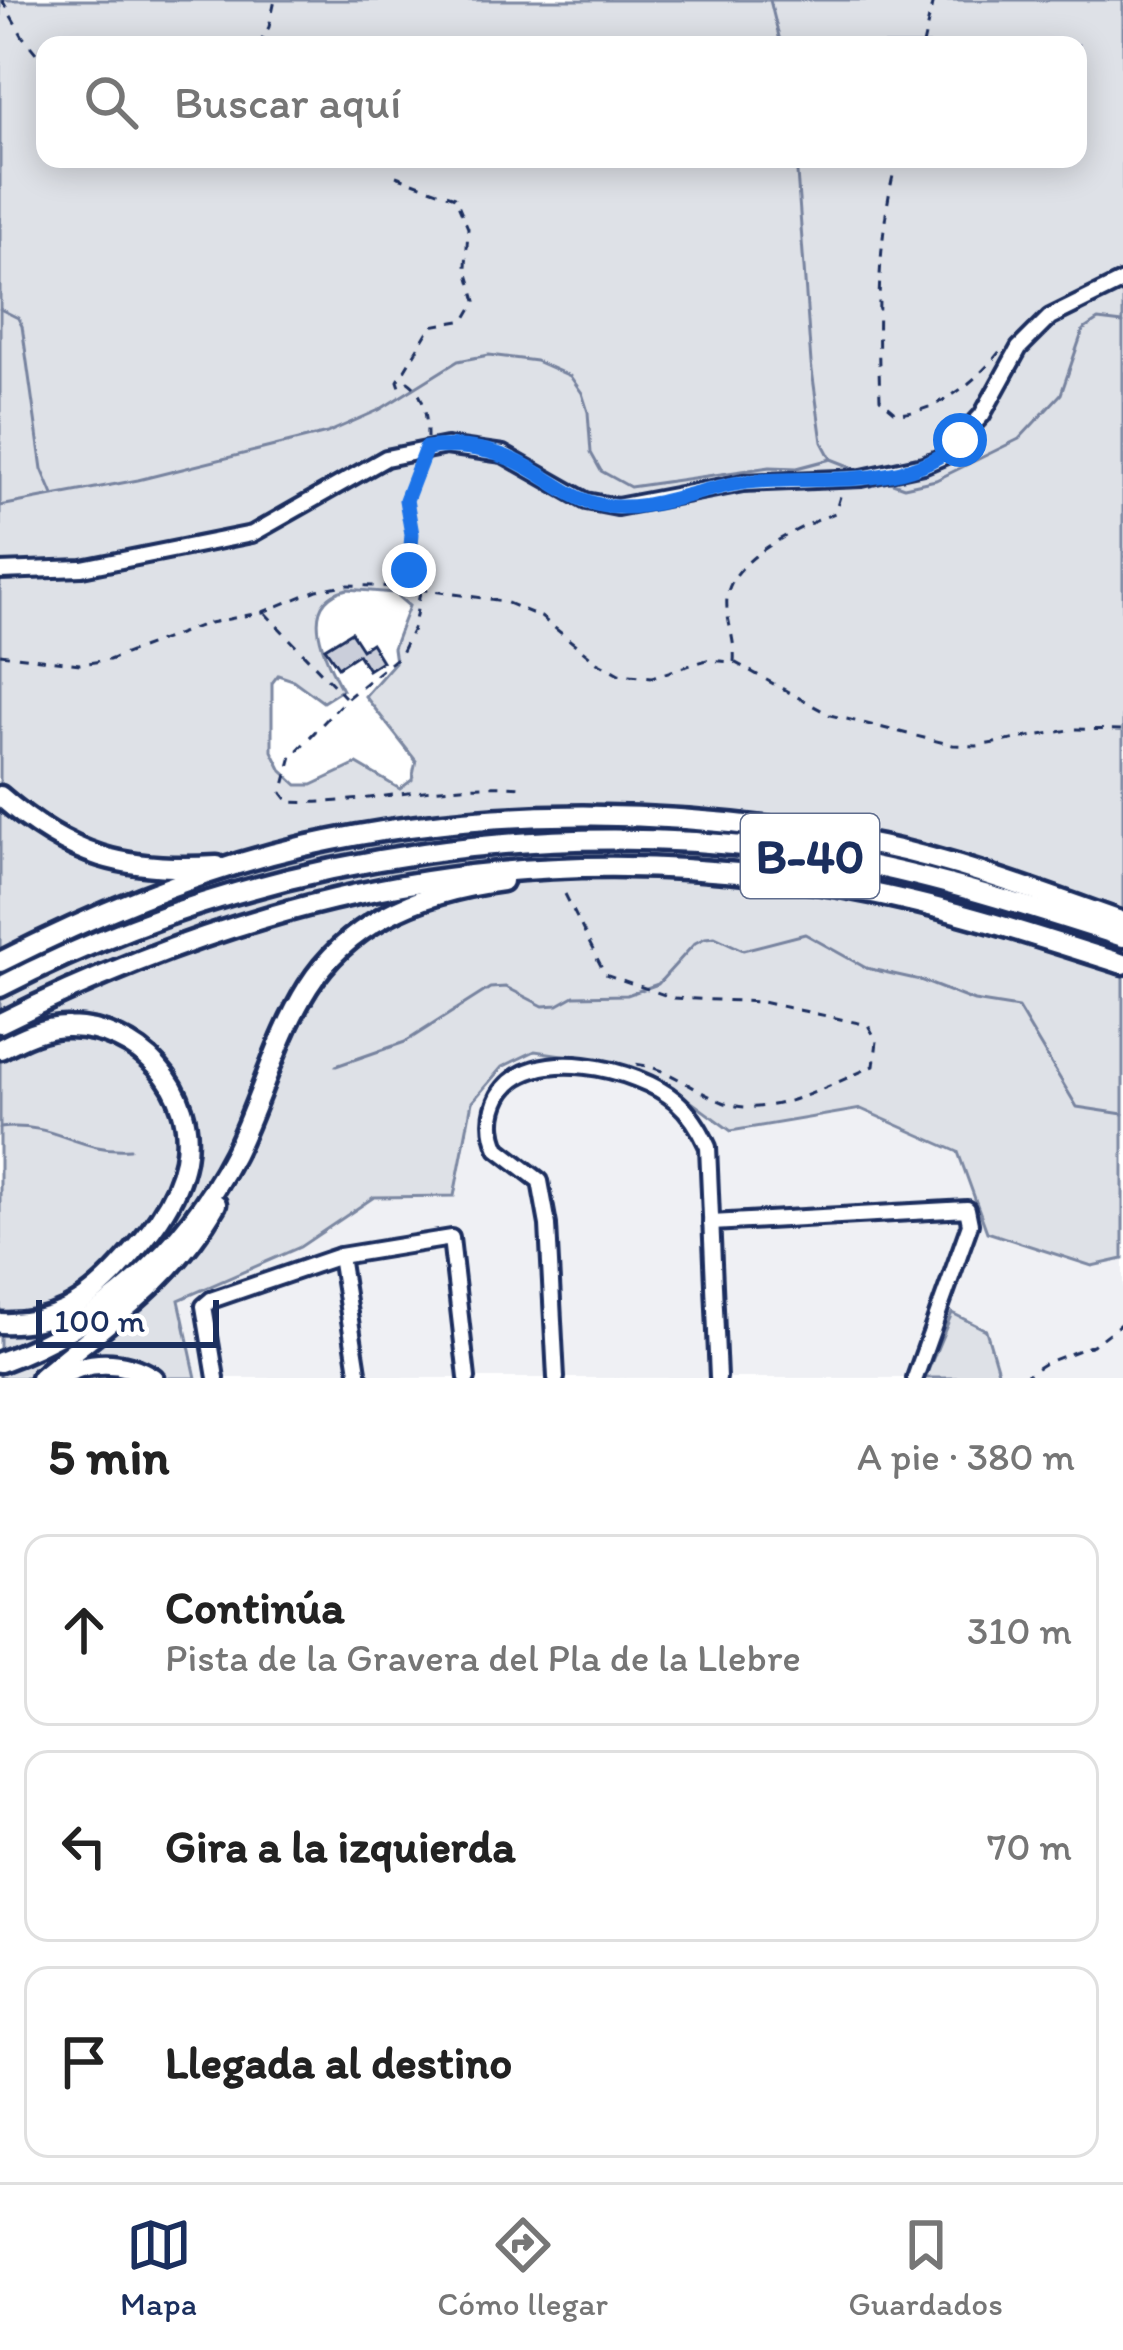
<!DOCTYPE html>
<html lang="es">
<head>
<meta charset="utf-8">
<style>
	body { margin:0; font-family:Itim,sans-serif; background:#f6f6f6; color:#222 }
	.scale { position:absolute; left:36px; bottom:30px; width:183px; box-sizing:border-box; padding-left:12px; border:6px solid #1b2f5e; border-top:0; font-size:33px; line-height:42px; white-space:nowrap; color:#1b2f5e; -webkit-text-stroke:9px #fff; paint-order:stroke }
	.stop { position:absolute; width:36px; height:36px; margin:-27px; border:9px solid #1a73e8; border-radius:50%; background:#fff }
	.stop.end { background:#1a73e8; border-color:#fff; box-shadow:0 3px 12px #0008 }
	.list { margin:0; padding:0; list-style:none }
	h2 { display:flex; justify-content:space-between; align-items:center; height:156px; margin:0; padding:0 48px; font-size:51px }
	h2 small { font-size:39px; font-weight:400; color:#767676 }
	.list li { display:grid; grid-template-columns:78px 1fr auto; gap:36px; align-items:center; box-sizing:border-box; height:192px; margin:0 24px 24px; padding:0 24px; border:3px solid #e0e0e0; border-radius:24px }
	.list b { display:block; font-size:45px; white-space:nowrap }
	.list p { margin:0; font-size:39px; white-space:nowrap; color:#767676 }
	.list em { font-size:39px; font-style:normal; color:#767676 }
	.icon { flex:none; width:66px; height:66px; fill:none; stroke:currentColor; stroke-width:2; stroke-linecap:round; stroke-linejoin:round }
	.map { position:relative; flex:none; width:1123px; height:1378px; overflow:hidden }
	.search { position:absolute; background:#fff; box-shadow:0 6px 30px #0003; left:36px; right:36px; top:36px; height:132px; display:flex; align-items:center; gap:30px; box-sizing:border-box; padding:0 42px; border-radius:24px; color:#767676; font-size:45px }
	.sheet { height:804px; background:#fff }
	nav { display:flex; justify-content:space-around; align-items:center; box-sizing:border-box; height:168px; border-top:3px solid #e0e0e0; background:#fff; font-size:33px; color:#767676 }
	nav a { display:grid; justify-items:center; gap:6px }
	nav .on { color:#1b2f5e }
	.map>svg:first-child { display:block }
</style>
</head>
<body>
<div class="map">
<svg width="1123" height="1378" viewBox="0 0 1123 1378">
	<rect width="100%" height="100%" fill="#fff"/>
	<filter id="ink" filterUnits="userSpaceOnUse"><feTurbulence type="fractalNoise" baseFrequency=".00833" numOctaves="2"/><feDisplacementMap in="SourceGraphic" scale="24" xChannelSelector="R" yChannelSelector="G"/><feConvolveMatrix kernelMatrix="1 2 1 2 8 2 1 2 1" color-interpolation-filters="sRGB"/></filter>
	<g filter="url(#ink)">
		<path fill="#eff0f4" d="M535 1051 597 1060 659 1078 731 1130 861 1109 958 1152 987 1232 1092 1266 1123 1259V1378H1000L986 1330 952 1313 925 1378H196L179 1300 300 1247 374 1197 454 1196 472 1102 502 1067Z"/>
		<g fill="#dee1e7" stroke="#7c88a2" stroke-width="3" fill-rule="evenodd">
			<path d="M0 0H1123V1259L1092 1266 987 1232 958 1152 861 1109 731 1131 659 1078 597 1060 535 1051 502 1067 472 1102 454 1196 374 1197 300 1247 179 1300 196 1378H0ZM45 45H1078V159H45ZM347 589 394 593 409 606 393 648 395 662 365 696 416 761 412 780 400 789 357 764 312 785H297L282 771 272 751V683L278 675 293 680 323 702 342 690C326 660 295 602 347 589Z"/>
			<path d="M952 1313 986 1330 1000 1378H925Z"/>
		</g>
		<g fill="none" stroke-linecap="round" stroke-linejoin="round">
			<g stroke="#77839f" stroke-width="3">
				<path d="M770 0 781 45"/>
				<path d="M796 159 811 363 822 442 831 459"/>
				<path d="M0 309 18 318 22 326 42 469 53 495"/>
				<path d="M884 480 904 487 936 480 1019 439 1061 394 1083 330 1098 320 1123 323"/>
				<path d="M0 506 138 480 327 433 379 410 458 361 489 355 536 361 570 376 582 393 588 412 591 453 601 471 630 487 770 467 797 468 831 459 864 472"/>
				<path d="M336 1066 405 1042 490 988 506 987 543 1006 558 1005 574 996 627 995 658 984 695 943 705 938 715 937 743 950 805 934 866 968 920 980 974 1001 1018 1008 1077 1107 1123 1114"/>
				<path d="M0 1128C56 1121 76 1153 130 1149"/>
			</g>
		</g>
		<path fill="#caceda" stroke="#1b2f5e" stroke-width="3" d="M351 632 362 649 371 643 382 661 368 670 358 654 338 667 325 648Z"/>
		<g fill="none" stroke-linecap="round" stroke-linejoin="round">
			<g stroke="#1b2f5e" stroke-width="22">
				<g id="minor">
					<path d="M0 571 82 568 252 534 386 458 446 446 503 454 586 501 617 507 743 483 862 478 923 465 944 456 982 415 1019 348 1050 317 1123 281"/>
					<path d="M711 1223 967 1209 970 1224 915 1378"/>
					<path d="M340 1256 359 1378"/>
					<path d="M216 1378 204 1306 211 1300 340 1256 451 1238 467 1378"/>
					<path d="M556 1378 548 1225 540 1181 498 1149C490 1132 490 1113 499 1096 529 1042 638 1068 676 1101 691 1114 700 1129 708 1147L718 1378"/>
				</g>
			</g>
			<g stroke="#1b2f5e" stroke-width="27">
				<g id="highway">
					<path d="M0 796C70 857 126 872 217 866"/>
					<path d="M0 962C95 914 200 870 304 846 492 803 693 808 881 846 964 863 1044 894 1123 922"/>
					<path d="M0 987C264 851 577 806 869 865 955 883 1039 910 1123 937"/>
					<path d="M0 1023C288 880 559 830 877 894 960 911 1042 938 1123 964"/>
					<path d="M0 1049C21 1038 45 1026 69 1027 138 1028 198 1089 185 1160 177 1202 147 1238 119 1268 85 1305 51 1325 0 1323"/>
					<path d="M0 1362C101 1326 185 1249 234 1154 261 1100 276 1038 308 987 351 919 426 891 502 881"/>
					<path d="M41 1378C106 1323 173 1280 216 1204"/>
					<path d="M56 1378C87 1359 123 1359 153 1378"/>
				</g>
			</g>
			<g stroke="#1b2f5e" stroke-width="3" stroke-dasharray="9 9" stroke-linecap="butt">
				<path d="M2 0 23 37 45 64"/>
				<path d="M259 45 269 27 275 0"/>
				<path d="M923 45 933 0"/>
				<path d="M897 159C877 235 877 321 880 399L898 414C939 412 980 379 1003 347"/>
				<path d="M396 176 455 197 468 228 466 267 476 301 465 320 431 326 398 381 400 387 408 382C425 393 427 418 427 438"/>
				<path d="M404 587C417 545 398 505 420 464"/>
				<path d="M420 592 414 627 400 655 346 699 292 756 282 793 289 802C367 806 443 780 522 787"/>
				<path d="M265 613 345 697"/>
				<path d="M0 654 80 664 109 660 205 624 263 612 317 590 345 585 404 587 503 601 541 617 597 662 619 674 652 677 707 660 734 662 830 715 953 745 977 746 1075 729 1123 730"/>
				<path d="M734 662C736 639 725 619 727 597 731 558 802 526 835 513L841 493"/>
				<path d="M565 894 605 974 673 998 762 1002 868 1025 877 1041 874 1066C831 1084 767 1122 720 1101 689 1088 668 1067 634 1064"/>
				<path d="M1022 1378 1047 1362 1093 1345 1123 1322"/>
			</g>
			<use href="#minor" stroke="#fff" stroke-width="14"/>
			<use href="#highway" stroke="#fff" stroke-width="18"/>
		</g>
	</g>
	<g fill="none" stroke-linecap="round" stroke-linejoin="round" filter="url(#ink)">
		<path stroke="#1a73e8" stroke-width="15" d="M409 570 412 534 406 500 426 448C467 443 504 451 539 474 557 485 575 499 596 504 642 516 694 490 740 483 812 472 903 496 960 440"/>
	</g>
	<g text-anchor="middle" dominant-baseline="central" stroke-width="9" stroke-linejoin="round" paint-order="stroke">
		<rect fill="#fff" stroke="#5f6d8e" stroke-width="3" x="741" y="814" width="138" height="84" rx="9"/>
		<g font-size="48" font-weight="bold" fill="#1b2f5e">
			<text x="810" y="856">B-40</text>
		</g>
	</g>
</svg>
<div class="scale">100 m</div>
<div class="stop" style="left:960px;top:440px"></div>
<div class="stop end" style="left:409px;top:570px"></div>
<div class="search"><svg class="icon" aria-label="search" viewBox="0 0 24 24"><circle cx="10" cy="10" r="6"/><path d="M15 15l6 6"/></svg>Buscar aquí</div>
</div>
<section class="sheet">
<h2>5 min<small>A pie · 380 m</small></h2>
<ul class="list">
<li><svg class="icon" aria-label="ahead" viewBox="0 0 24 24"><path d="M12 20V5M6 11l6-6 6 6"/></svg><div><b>Continúa</b><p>Pista de la Gravera del Pla de la Llebre</p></div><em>310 m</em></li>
<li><svg class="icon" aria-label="left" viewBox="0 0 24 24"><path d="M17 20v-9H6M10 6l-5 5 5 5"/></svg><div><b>Gira a la izquierda</b></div><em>70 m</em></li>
<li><svg class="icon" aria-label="arrive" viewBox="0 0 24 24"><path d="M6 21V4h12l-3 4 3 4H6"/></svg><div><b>Llegada al destino</b></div></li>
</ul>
</section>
<nav>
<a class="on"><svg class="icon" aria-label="map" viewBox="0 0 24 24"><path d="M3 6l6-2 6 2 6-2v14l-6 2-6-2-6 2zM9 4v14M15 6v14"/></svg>Mapa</a>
<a><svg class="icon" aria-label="directions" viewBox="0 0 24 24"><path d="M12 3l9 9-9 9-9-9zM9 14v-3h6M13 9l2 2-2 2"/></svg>Cómo llegar</a>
<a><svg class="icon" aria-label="saved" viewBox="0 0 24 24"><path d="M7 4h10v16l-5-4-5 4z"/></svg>Guardados</a>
</nav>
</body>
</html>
